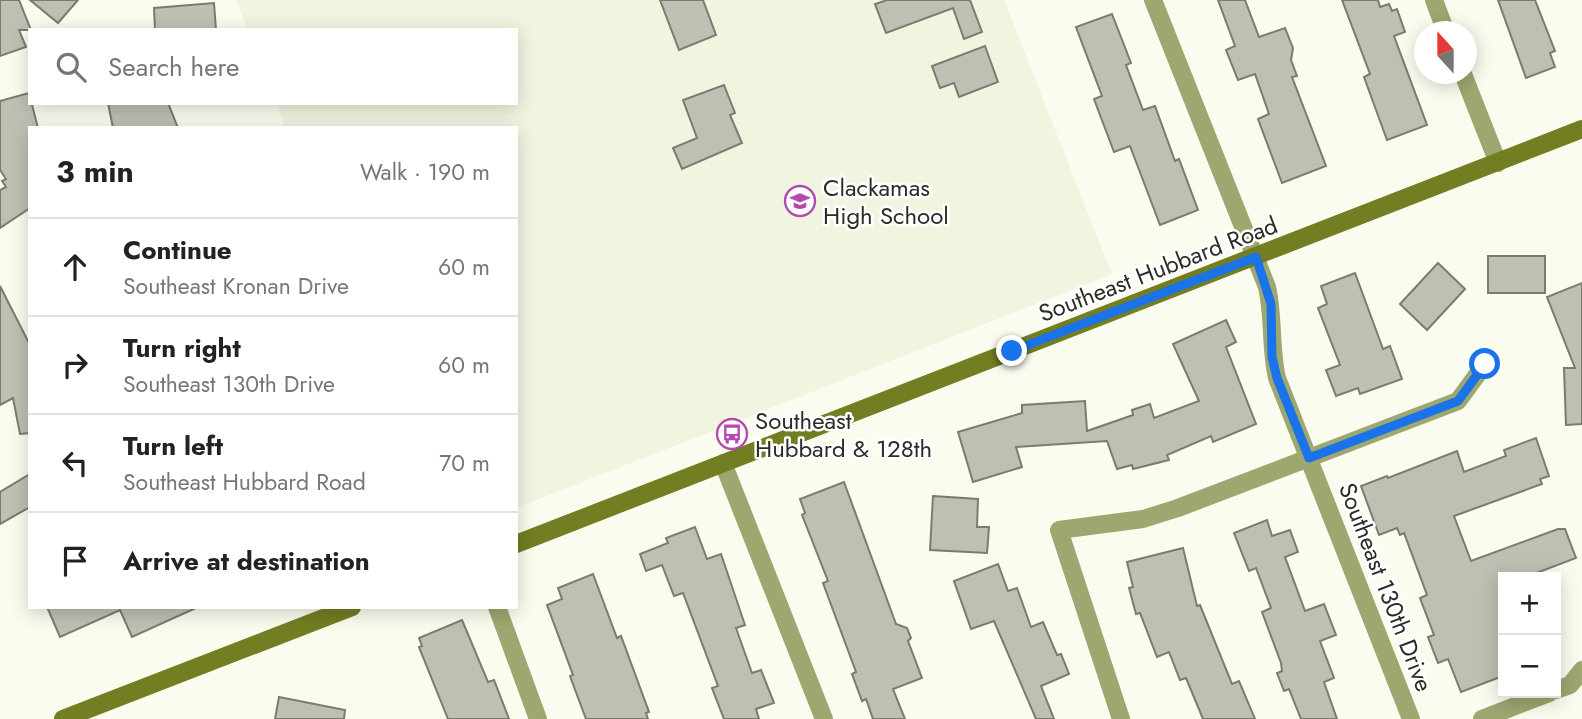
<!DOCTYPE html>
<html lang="en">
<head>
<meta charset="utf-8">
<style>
	body { margin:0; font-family:Jost,sans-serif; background:#f6f6f6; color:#222 }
	.controls { position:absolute; right:21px; bottom:21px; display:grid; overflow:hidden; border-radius:0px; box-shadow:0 4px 18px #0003 }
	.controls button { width:63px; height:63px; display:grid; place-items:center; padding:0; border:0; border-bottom:2px solid #e0e0e0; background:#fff; color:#222; font:35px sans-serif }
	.compass { position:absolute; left:1414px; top:21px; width:63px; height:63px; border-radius:50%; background:#fff; box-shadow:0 4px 18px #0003; rotate:339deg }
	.stop { position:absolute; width:21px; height:21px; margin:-16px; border:5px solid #1a73e8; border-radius:50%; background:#fff }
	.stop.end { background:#1a73e8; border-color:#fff; box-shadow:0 2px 7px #0008 }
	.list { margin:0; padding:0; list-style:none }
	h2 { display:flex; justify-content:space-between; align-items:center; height:91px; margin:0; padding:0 28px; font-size:30px }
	h2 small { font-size:23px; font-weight:400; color:#767676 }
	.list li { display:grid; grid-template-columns:46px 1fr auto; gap:21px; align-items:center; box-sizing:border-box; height:98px; padding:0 28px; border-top:2px solid #e0e0e0 }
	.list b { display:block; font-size:26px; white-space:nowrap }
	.list p { margin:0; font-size:23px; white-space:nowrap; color:#767676 }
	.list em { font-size:23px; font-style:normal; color:#767676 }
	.icon { flex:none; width:38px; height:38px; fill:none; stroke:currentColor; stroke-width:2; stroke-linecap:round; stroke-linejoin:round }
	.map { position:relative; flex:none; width:1582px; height:719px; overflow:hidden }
	.search { position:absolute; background:#fff; box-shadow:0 4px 18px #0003; left:28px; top:28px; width:490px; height:77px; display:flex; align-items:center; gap:18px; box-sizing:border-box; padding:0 24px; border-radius:0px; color:#767676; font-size:26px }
	.panel { position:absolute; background:#fff; box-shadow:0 4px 18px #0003; left:28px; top:126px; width:490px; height:483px; border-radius:0px }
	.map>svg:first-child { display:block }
</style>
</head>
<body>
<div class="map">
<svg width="1582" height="719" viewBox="0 0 1582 719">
	<rect width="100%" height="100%" fill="#fafcef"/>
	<path fill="#f1f5e0" d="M236 0H1004L1112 274 516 508V128H285L276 103H516V30H248Z"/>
	<g fill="#bec0b3" stroke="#7a7c70" stroke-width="2">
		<path d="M0 0H19L31 30H19L26 47 0 56Z"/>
		<path d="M30 0H78L58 23Z"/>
		<path d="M660 0H703L716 35 679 50Z"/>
		<path d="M887 0H970L982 32 964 39 953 8 886 33 875 4Z"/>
		<path d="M1218 0H1245L1259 37 1285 28 1293 48 1291 60 1297 76 1292 77 1326 166 1282 183 1258 119 1269 114 1255 74 1238 80 1226 50 1235 46Z"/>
		<path d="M1342 0H1378L1380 7 1389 4 1392 11 1397 9 1405 32 1394 36 1427 125 1387 140 1364 77 1370 74Z"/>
		<path d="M1498 0H1535L1555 51 1550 53 1555 67 1526 78Z"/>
		<path d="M214 3 216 30H155L154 8Z"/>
		<path d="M1112 14 1131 63 1126 65 1143 110 1155 106 1175 161 1179 159 1198 210 1160 225 1130 146 1114 152 1094 99 1102 96 1076 27Z"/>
		<path d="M985 46 998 82 959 97 954 83 940 88 932 66Z"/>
		<path d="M724 85 735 113 730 115 742 143 682 169 673 148 697 138 683 100Z"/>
		<path d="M29 93 38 128H30V208L0 228V190L6 187 2 181 6 179 0 170V101Z"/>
		<path d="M108 103H168L178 128H113Z"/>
		<rect x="1488" y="256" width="57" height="37"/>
		<path d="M1438 263 1465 289 1427 330 1400 304Z"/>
		<path d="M1355 273 1383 349 1390 346 1402 379 1360 394 1358 388 1336 396 1326 370 1340 365 1318 308 1327 304 1321 286Z"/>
		<path d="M1582 283V424L1566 425 1564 368H1575L1547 297Z"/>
		<path d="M0 286 30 345V433L20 434 13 398 0 405Z"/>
		<path d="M1226 320 1236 342 1226 347 1256 424 1213 442 1211 436 1167 455 1169 460 1133 469 1132 465 1117 469 1107 441 1016 447 1022 467 973 482 958 432 1022 413V405L1085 401 1087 431 1133 415 1132 410 1150 404 1154 418 1199 401 1173 344Z"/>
		<path d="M1536 438 1549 476 1540 479 1542 484 1454 516 1471 561 1558 529H1565L1576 558 1526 577H1503V676L1461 692 1448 659 1438 663 1428 637 1434 635 1420 598 1427 595 1404 533 1400 535 1397 528 1379 535 1361 486 1387 476 1388 478 1457 451 1464 472 1506 456 1504 450Z"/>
		<path d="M30 474V507L0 524V492Z"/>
		<path d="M844 482 896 624 907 628 911 638 908 641 922 678 893 689 905 719H873L866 699 862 701 852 674 856 672 823 583 828 581 802 515 805 513 800 499Z"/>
		<path d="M933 496 978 499 977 527H989L987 553 930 550Z"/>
		<path d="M1267 520 1272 536 1290 530 1298 552 1285 557 1305 611 1324 604 1336 635 1320 641 1334 678 1324 682 1337 719H1301L1289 689 1284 691 1277 673 1282 671 1281 663 1262 612 1271 608 1256 568 1249 571 1234 533Z"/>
		<path d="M695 527 707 559 721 554 745 625 736 628 752 673 761 670 774 703 756 709 759 719H724L712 688 718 686 683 593 674 596 662 565 646 571 640 554 668 543 666 538Z"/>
		<path d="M1183 548 1197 606 1200 605 1232 684 1239 681 1255 719H1203L1186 678 1180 680 1169 652 1157 657 1140 613 1136 614 1129 588 1133 587 1127 562Z"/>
		<path d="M998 564 1008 591 1017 588 1031 627 1043 622 1057 655 1061 654 1069 674 1041 686 1054 719H1036L994 621 971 629 954 581Z"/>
		<path d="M593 574 617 638 621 636 649 712 646 713 648 719H586L570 676 573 675 547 605 562 599 558 588Z"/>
		<path d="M47 607H198L132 637 120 610 60 637Z"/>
		<path d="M462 620 488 682 494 680 509 719H448L419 647 422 646 419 638Z"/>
		<path d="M279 697 345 710 344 719H275Z"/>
	</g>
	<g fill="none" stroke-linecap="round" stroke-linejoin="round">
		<g stroke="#9ea770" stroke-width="18">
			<path d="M1153 0 1267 287C1274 318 1270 348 1277 378L1411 719"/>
			<path d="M1434 0 1446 32"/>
			<path d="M1463 74 1498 163"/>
			<path d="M723 463 824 719"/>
			<path d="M497 607 538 719"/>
			<path d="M1556 690 1570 685 1582 670"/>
			<path d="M1121 719 1059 530 1143 519 1178 508 1458 401 1485 364"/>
			<path d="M1482 719 1549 693"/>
		</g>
		<g stroke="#737d22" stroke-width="18">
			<path d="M516 544 1582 129"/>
			<path d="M63 719 352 607"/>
		</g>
	</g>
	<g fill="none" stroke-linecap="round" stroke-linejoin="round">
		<path stroke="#1a73e8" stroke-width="9" d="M1012 351 1256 257 1271 304 1272 357 1277 378 1309 458 1458 401 1485 364"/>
	</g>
	<defs>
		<g id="school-ring" transform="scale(1.575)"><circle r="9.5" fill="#fff" stroke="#b34bae" stroke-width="1.5"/><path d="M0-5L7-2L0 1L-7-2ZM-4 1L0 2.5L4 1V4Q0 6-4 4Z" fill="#b34bae"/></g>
		<g id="bus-ring" transform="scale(1.575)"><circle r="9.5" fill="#fff" stroke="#b34bae" stroke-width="1.5"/><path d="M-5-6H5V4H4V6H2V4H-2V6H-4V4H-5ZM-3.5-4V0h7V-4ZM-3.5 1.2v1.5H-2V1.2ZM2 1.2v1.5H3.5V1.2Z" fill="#b34bae"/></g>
	</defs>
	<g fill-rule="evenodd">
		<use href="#school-ring" x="800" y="201"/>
		<use href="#bus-ring" x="732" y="434"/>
	</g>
	<g text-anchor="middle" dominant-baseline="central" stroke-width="5" stroke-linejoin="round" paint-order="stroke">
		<g font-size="24" fill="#2b2c27" stroke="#fff" text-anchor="start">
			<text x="823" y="187">Clackamas<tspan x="823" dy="28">High School</tspan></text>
			<text x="755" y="420">Southeast<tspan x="755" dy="28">Hubbard &amp; 128th</tspan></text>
		</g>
		<g font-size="24" fill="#2b2c27" stroke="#fff">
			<text transform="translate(1158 269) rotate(-21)">Southeast Hubbard Road</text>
			<text transform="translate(1386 587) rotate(69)">Southeast 130th Drive</text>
		</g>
	</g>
</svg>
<div class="controls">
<button>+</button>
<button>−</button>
</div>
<svg class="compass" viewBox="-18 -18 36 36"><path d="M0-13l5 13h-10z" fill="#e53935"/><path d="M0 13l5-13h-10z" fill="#767676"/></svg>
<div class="stop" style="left:1485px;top:364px"></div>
<div class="stop end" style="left:1012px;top:351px"></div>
<div class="search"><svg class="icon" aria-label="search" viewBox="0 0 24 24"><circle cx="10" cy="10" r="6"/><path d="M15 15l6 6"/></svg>Search here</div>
<section class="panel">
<h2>3 min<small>Walk · 190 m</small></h2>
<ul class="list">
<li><svg class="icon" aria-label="ahead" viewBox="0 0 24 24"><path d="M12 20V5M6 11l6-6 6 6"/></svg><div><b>Continue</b><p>Southeast Kronan Drive</p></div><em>60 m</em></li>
<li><svg class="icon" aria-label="right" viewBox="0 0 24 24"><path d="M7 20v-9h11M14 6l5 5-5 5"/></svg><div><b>Turn right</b><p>Southeast 130th Drive</p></div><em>60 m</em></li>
<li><svg class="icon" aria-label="left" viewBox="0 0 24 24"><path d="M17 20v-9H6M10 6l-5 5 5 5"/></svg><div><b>Turn left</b><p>Southeast Hubbard Road</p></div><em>70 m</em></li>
<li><svg class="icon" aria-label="arrive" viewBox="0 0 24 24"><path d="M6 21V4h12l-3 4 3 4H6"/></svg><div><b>Arrive at destination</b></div></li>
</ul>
</section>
</div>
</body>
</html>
